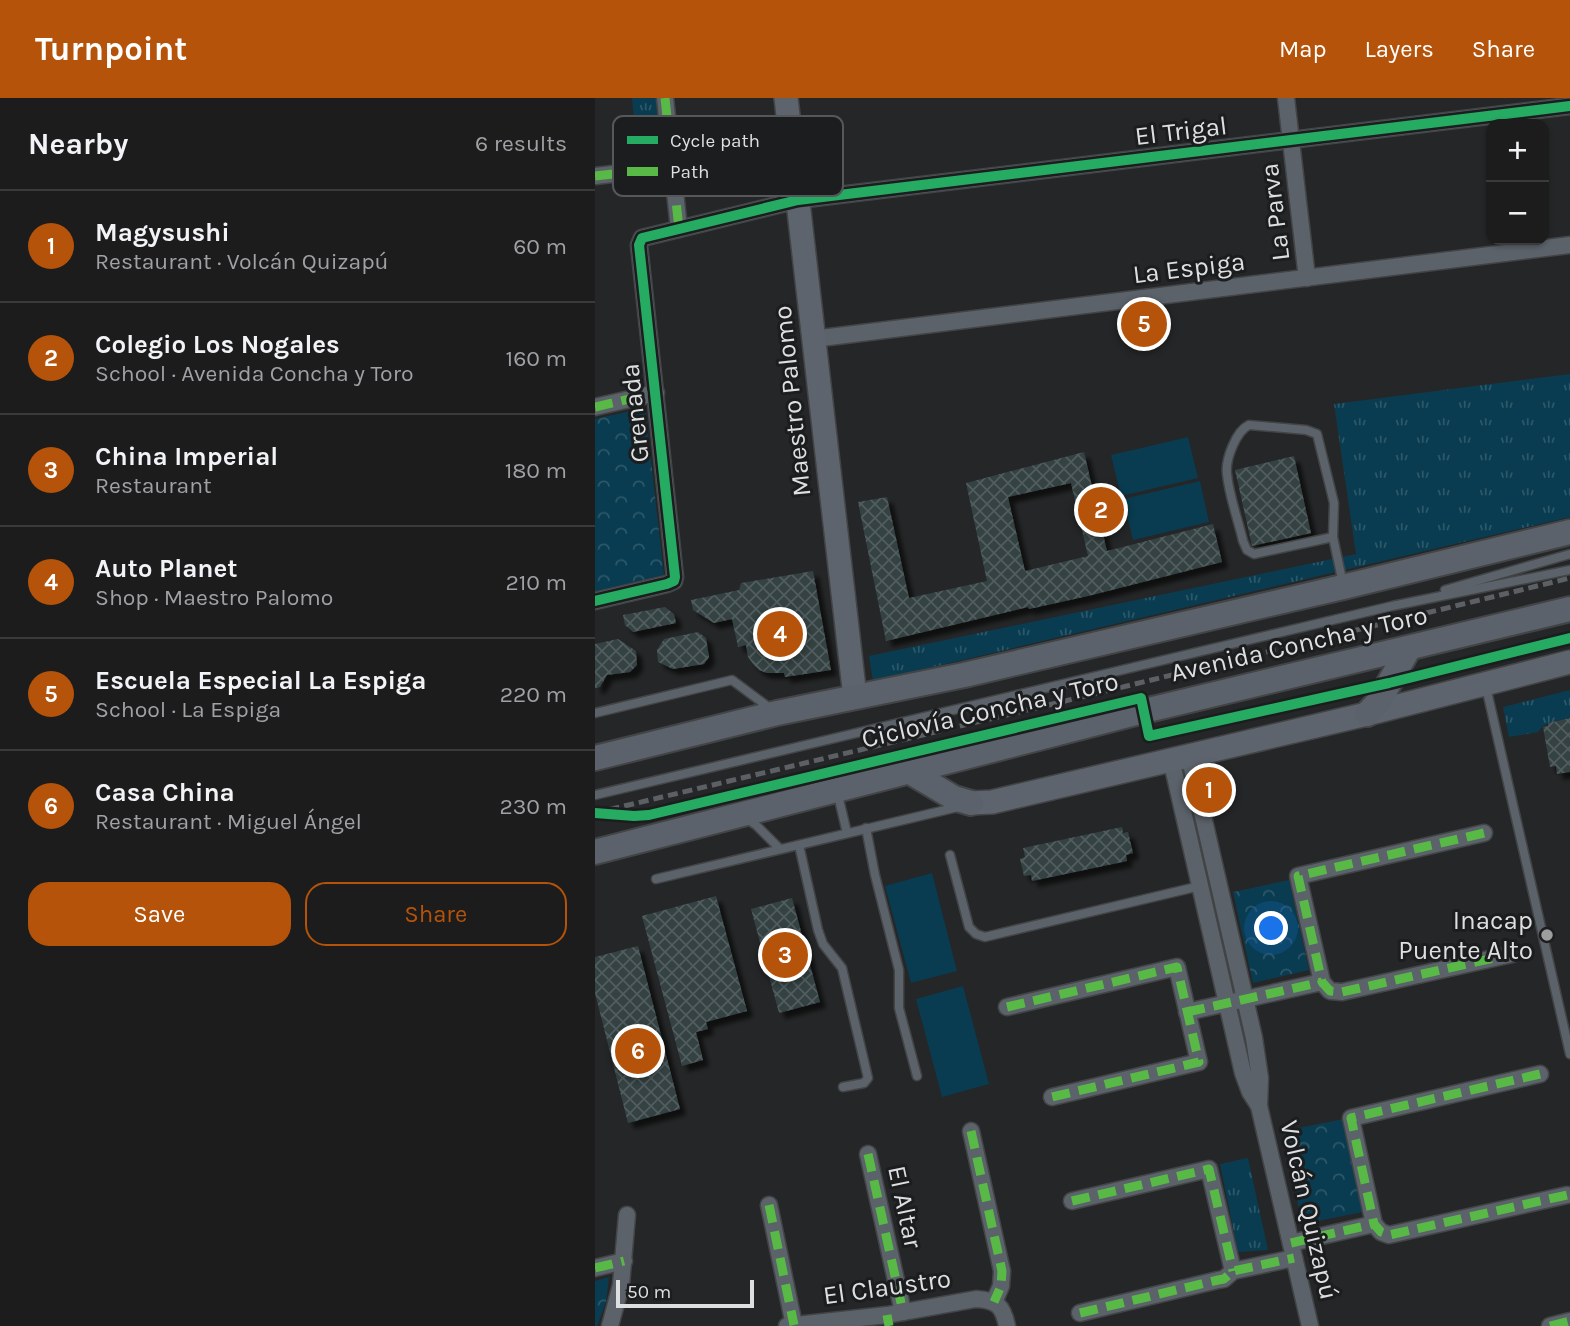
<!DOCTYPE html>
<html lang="en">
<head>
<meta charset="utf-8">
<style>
	body { margin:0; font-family:Karla,sans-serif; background:#252526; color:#f1f3f6 }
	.controls { position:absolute; right:21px; top:21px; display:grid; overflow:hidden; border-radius:14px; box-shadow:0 2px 5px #0004 }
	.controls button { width:63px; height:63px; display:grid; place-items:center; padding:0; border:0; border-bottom:2px solid #3a3a3b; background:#1c1c1d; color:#f1f3f6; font:35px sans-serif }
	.scale { position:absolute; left:21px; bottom:18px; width:138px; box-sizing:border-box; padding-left:7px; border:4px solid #dddfe0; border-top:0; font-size:19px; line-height:24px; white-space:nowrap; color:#dddfe0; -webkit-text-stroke:5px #1b1d1f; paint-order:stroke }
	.you { position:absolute; left:677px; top:831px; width:24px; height:24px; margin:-18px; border:5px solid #fff; border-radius:50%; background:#1a73e8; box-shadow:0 0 0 10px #1a73e833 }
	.badge { display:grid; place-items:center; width:46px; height:46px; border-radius:50%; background:#b45309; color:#fff; font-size:23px; font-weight:700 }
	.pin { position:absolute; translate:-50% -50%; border:4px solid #fff; box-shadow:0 2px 7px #0006 }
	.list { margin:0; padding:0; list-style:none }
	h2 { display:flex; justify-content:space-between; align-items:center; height:91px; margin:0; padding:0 28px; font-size:30px }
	h2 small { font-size:23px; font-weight:400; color:#a0a1a4 }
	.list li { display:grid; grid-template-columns:46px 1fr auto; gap:21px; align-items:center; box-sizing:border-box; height:112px; padding:0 28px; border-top:2px solid #3a3a3b }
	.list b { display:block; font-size:26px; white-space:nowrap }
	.list p { margin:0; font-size:23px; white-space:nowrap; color:#a0a1a4 }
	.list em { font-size:23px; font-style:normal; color:#a0a1a4 }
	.actions { display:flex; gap:14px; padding:21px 28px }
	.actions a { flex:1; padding:16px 0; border:2px solid #b45309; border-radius:21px; text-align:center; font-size:24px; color:#b45309 }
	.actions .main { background:#b45309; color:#fff }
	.map { position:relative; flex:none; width:975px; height:1228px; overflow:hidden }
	header { display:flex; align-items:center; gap:42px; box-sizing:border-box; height:98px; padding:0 35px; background:#b45309; color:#fff }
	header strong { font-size:33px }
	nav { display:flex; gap:38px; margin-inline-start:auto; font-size:24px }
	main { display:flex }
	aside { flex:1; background:#1c1c1d }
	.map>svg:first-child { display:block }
</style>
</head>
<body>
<header>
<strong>Turnpoint</strong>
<nav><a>Map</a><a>Layers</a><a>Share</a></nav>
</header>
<main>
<aside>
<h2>Nearby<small>6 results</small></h2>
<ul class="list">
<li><span class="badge">1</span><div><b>Magysushi</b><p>Restaurant · Volcán Quizapú</p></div><em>60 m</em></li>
<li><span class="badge">2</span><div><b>Colegio Los Nogales</b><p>School · Avenida Concha y Toro</p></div><em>160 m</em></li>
<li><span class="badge">3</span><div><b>China Imperial</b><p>Restaurant</p></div><em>180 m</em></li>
<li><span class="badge">4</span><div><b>Auto Planet</b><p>Shop · Maestro Palomo</p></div><em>210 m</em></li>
<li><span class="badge">5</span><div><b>Escuela Especial La Espiga</b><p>School · La Espiga</p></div><em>220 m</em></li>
<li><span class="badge">6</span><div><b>Casa China</b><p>Restaurant · Miguel Ángel</p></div><em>230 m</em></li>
</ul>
<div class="actions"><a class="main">Save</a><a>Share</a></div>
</aside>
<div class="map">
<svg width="975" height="1228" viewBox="0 0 975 1228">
	<defs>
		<pattern id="grass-tufts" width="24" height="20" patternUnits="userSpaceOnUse" patternTransform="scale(1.75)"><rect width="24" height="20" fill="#093c50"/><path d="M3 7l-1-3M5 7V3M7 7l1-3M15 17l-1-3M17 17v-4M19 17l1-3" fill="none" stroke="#2c5869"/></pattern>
		<pattern id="park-crowns" width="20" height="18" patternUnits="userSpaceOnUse" patternTransform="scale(1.75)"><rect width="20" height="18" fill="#093c50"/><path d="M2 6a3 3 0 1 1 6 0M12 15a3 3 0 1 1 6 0" fill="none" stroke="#2c5869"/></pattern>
		<pattern id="building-cross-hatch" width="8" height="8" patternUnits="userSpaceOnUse" patternTransform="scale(1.75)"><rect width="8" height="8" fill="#354243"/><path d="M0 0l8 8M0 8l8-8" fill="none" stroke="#525d5e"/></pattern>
		<filter id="shadow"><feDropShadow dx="6" dy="6" stdDeviation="2" flood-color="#0009"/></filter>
	</defs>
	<rect width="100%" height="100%" fill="#252627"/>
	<g fill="url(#grass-tufts)">
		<path d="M37 0H65L71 58 63 64 43 66Z"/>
		<path d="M975 276V419L278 583 274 558 761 456 739 306Z"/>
		<path d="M975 592V620C962 623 951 623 943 634L914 639 908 609Z"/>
		<path d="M653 1060 673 1152 643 1154 625 1066Z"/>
	</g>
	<g fill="url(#park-crowns)">
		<path d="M50 310 69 477 0 494V321Z"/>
		<path d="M694 782 714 872 658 885 638 794Z"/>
		<path d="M749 1021 768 1114 707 1126 688 1033Z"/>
		<path d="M14 1179 11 1204 2 1228H0V1183Z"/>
	</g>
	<g fill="#093c50">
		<path d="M593 339 603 380 526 398 516 357Z"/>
		<path d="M605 383 614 424 538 442 528 401Z"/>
		<path d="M337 775 362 873 316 885 290 788Z"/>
		<path d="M368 888 394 986 347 999 321 901Z"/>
	</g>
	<g fill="url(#building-cross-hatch)" fill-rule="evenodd" filter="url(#shadow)">
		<path d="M489 354 512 453 618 426 627 464 493 498 434 511 433 509 291 543 263 404 292 399 314 500 392 483 371 385ZM476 385 493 458 430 473 413 399Z"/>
		<path d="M699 358 716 435 657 448 640 372Z"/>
		<path d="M218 473 236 572 190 579 189 575H172L164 572 158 566 153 559 151 547 143 549 137 521 119 525 98 512 96 502 144 492 146 485Z"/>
		<path d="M70 509 79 516 81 525 38 534 30 527 28 517Z"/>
		<path d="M103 534 111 540 114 559 109 566 78 571 63 564 62 552 69 541Z"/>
		<path d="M23 541 41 553 42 567 35 574 12 577 5 589 0 590V546Z"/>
		<path d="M975 620V674L962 676 961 668 955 669 948 629 953 628V625Z"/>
		<path d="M527 729 528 735 533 734 538 755 531 757 532 763 437 783 436 777 429 778 425 761 430 759 428 750Z"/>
		<path d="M121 798 152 913 111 924 113 931 101 934 108 962 87 968 47 818Z"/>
		<path d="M197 800 225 904 184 915 156 811Z"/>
		<path d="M43 848 85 1011 33 1025 0 895V859Z"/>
	</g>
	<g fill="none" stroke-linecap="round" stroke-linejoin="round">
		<g stroke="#424445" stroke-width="11">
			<g id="lane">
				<path d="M738 439 659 456 652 452 648 443C643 421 634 398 632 376 630 362 641 333 654 327L711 332 722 336 739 405 738 439 748 486"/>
				<path d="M850 492 975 456"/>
				<path d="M891 589 975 956"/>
				<path d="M0 615 137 582 176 611"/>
				<path d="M242 693 252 735"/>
				<path d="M0 697 797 508 975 472"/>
				<path d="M150 720 161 727 185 751"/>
				<path d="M271 730 280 777 304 872V910L322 978"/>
				<path d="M204 747 223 832 228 846 247 870 273 980 269 985 248 989"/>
				<path d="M355 757 374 829 381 836 390 839 605 788"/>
				<path d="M61 781 363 709"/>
			</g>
		</g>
		<g stroke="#424445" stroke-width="19">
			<g id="street">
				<path d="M70 0 84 131"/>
				<path d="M691 0 712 180"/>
				<path d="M0 78 77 69"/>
				<path d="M218 241 975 147"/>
				<path d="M0 309 61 295"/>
				<path d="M0 503 72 486 79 483 80 479 44 147 47 140 203 102 975 8"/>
				<path d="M594 657 659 940 665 980 664 1008 715 1228"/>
				<path d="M576 661 648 975 655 994 664 1008"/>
				<path d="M889 735 703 778 727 884 735 893 747 894 917 856"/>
				<path d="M412 909 582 869 604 964 457 999"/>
				<path d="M592 914 727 884"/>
				<path d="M945 976 756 1020 779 1126 786 1134 794 1137 972 1097"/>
				<path d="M376 1033 407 1173 406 1188 399 1204"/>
				<path d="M273 1056 308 1214"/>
				<path d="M477 1103 614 1071 638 1173"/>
				<path d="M174 1107 199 1227"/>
				<path d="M696 1145 779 1126"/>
				<path d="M0 1170 29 1163"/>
				<path d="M485 1215 623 1182 629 1181 638 1173 699 1160"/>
				<path d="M15 1228 26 1187 32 1117"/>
				<path d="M192 1228 292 1217 381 1201C402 1202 408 1208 412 1228"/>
				<path d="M955 1228 975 1223"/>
			</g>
		</g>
		<g stroke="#424445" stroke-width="26">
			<g id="secondary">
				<path d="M191 0 260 599"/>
				<path d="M376 705 397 704 772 616 975 564"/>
			</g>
		</g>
		<g stroke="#424445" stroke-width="28">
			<g id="primary">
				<path d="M772 616 784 603 814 550"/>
				<path d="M0 660 182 615 369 577 748 489 975 434"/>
				<path d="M315 674 359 700 376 705"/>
				<path d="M0 754 549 613 975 511"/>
			</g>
		</g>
		<use href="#lane" stroke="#5b626a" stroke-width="8"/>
		<use href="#street" stroke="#5b626a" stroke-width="16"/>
		<use href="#secondary" stroke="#5e646d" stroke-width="23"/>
		<use href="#primary" stroke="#5c626b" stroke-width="24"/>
		<path stroke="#5c6064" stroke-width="5" stroke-dasharray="10 5" stroke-linecap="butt" d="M0 715 462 605 975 480"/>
		<g stroke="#58b947" stroke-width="9" stroke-dasharray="18 9" stroke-linecap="butt">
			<path d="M70 0 84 131"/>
			<path d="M0 78 77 69"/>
			<path d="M0 309 61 295"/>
			<path d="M889 735 703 778 727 884 735 893 747 894 917 856"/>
			<path d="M412 909 582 869 604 964 457 999"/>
			<path d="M592 914 727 884"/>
			<path d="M945 976 756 1020 779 1126 786 1134 794 1137 972 1097"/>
			<path d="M376 1033 407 1173 406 1188 399 1204"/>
			<path d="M273 1056 308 1214"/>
			<path d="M477 1103 614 1071 638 1173"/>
			<path d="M174 1107 199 1227"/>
			<path d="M696 1145 779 1126"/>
			<path d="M0 1170 29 1163"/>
			<path d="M485 1215 623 1182 629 1181 638 1173 699 1160"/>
			<path d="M292 1217 294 1228"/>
			<path d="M955 1228 975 1223"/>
		</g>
		<g stroke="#1b1d1f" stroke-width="15">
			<g id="cycleway">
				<path d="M0 503 72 486 79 483 80 479 44 147 47 140 203 102 975 8"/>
				<path d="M0 715 39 718 54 717 546 600 554 638 794 585 975 540"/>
			</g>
		</g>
		<use href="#cycleway" stroke="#26ab63" stroke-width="10"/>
	</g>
	<circle fill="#9d9e9f" stroke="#1b1d1f" stroke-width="2.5" cx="952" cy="837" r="7"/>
	<g text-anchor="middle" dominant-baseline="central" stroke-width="6" stroke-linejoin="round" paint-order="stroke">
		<g font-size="26" fill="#dddfe0" stroke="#1b1d1f">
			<text transform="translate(586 33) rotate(-7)">El Trigal</text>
			<text transform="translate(680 114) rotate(-97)">La Parva</text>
			<text transform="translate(594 170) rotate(-7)">La Espiga</text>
			<text transform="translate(197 303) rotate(-96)">Maestro Palomo</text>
			<text transform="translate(40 315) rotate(-96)">Grenada</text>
			<text transform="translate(704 546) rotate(-13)">Avenida Concha y Toro</text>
			<text transform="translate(395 612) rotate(-13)">Ciclovía Concha y Toro</text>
			<text transform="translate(310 1109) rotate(78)">El Altar</text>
			<text transform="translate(714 1112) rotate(77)">Volcán Quizapú</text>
			<text transform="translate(292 1189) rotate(-8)">El Claustro</text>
		</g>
		<g font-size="26" fill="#dddfe0" stroke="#1b1d1f" text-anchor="end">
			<text x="938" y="822">Inacap<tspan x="938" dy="30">Puente Alto</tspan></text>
		</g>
	</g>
	<rect x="18" y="18" width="230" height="80" rx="10" fill="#1b1d1f" stroke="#555759" stroke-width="2"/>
	<rect x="32" y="38" width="31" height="8" fill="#26ab63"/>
	<rect x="32" y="69" width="31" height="9" fill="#58b947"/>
	<g font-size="19" fill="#dddfe0">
		<text x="75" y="49">Cycle path</text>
		<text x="75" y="80">Path</text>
	</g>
</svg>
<div class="controls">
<button>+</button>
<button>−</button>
</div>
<div class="scale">50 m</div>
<div class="you"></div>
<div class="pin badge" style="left:614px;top:692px">1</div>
<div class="pin badge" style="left:506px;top:412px">2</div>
<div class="pin badge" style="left:190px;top:857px">3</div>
<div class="pin badge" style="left:185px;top:536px">4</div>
<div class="pin badge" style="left:549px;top:226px">5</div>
<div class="pin badge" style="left:43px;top:953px">6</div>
</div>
</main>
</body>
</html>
